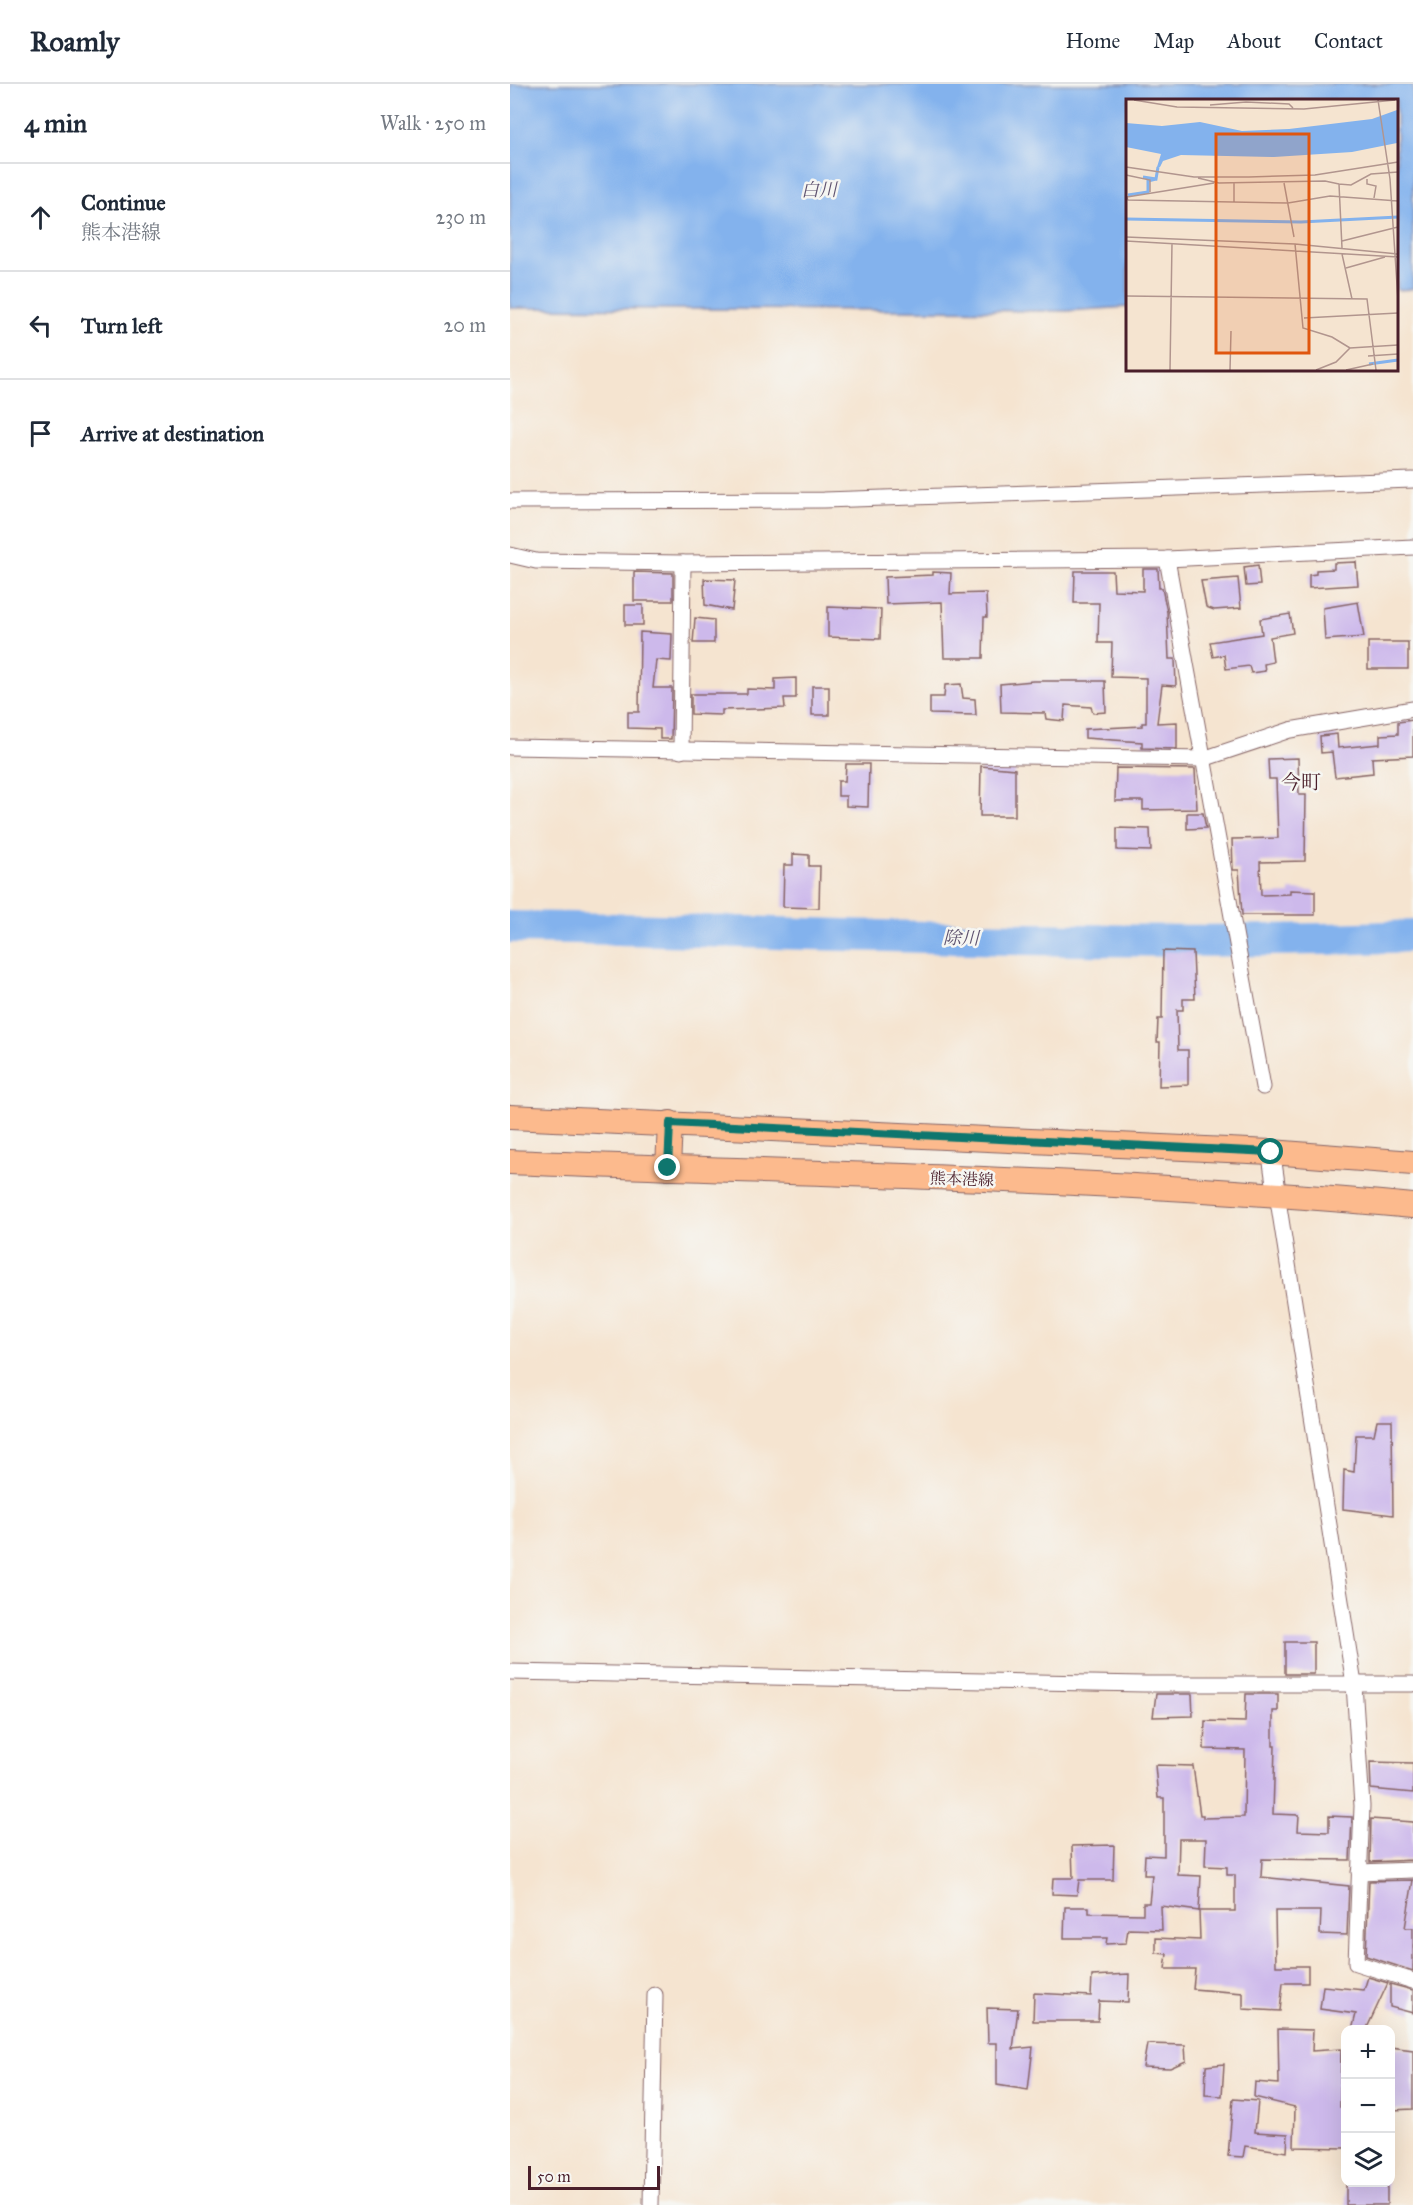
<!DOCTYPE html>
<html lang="en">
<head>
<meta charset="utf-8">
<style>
	body { margin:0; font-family:"IM FELL Great Primer","Noto Serif JP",serif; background:#f6f6f7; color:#1f2937 }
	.controls { position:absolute; right:18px; bottom:18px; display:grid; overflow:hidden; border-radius:12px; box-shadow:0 6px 24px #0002 }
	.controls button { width:54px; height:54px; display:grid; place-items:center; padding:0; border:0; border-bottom:2px solid #e0e1e3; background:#fff; color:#1f2937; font:30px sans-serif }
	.scale { position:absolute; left:18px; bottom:15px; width:132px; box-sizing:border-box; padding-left:6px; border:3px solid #4a1f2b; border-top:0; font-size:16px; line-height:21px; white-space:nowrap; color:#4a1f2b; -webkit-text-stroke:4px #f6f6f2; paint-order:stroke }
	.stop { position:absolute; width:18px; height:18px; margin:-14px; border:4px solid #0f766e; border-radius:50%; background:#fff }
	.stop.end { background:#0f766e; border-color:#fff; box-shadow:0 2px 6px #0008 }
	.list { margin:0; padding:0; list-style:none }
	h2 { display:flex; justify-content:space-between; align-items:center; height:78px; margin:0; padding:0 24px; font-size:26px }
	h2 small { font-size:20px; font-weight:400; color:#747a83 }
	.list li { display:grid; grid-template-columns:39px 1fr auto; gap:18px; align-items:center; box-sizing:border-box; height:108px; padding:0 24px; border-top:2px solid #e0e1e3 }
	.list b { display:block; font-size:22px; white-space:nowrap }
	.list p { margin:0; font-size:20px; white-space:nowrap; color:#747a83 }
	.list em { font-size:20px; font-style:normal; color:#747a83 }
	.icon { flex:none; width:33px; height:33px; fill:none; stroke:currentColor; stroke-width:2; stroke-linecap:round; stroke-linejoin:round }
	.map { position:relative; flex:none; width:903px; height:2121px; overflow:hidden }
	header { display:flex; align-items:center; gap:36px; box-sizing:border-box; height:84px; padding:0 30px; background:#fff; border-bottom:2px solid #e0e1e3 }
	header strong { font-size:28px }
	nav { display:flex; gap:33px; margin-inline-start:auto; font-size:21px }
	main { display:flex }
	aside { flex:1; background:#fff }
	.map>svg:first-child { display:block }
</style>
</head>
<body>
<header>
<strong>Roamly</strong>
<nav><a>Home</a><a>Map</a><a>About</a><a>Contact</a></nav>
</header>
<main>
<aside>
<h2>4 min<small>Walk · 250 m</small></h2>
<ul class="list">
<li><svg class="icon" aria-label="ahead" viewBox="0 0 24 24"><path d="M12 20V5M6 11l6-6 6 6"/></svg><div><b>Continue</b><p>熊本港線</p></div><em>230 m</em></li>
<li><svg class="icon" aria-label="left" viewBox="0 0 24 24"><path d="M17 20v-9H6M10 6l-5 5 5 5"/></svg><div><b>Turn left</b></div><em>20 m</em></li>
<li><svg class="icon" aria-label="arrive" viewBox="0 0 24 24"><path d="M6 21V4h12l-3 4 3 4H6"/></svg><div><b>Arrive at destination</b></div></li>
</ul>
</aside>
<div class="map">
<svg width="903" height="2121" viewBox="0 0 903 2121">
	<rect width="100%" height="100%" fill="#f6f6f2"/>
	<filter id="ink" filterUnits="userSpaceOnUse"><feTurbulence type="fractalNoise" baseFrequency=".0167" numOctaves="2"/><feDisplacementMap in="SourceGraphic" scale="12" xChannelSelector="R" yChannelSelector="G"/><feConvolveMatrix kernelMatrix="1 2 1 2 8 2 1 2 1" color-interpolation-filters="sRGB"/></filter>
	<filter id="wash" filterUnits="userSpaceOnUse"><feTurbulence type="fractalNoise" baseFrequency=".008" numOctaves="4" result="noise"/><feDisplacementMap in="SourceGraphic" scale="24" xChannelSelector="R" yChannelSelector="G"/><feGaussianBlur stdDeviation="1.35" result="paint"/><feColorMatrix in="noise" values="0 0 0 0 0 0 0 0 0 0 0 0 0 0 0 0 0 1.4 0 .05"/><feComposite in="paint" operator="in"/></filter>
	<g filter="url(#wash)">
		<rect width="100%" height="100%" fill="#f5e4d0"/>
		<path fill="#83b2ed" stroke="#66688c" stroke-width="1.5" d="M0 0H903V205L887 206 886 16H618V223L556 227 0 224Z"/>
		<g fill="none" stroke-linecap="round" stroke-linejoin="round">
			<path stroke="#83b2ed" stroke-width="32" d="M0 843C301 847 602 865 903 852"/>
		</g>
		<g id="blocks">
			<g fill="#cdb9eb" fill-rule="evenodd">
				<path d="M846 478 848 501 799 504V491L806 490V486L824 485V479Z"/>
				<path d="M748 481 750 501 736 502 734 483Z"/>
				<path d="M633 485H648L649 504H652L657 528 659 575H665L666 602 652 601 647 639 667 638V665L632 664V658L575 654V645L632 642V639H636V594L601 593 602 559H588L589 519H564L565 487H603L604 506 633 507Z"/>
				<path d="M124 488 163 489V517H124Z"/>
				<path d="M423 488 441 489 440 510 476 509 477 533H474L473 574H434L432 518 376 520 375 493 423 491Z"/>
				<path d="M728 494 731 524 704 526 696 523 691 497Z"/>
				<path d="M194 495 225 496 222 526 195 521Z"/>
				<path d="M848 518 854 553 815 556 813 524Z"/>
				<rect x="115" y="521" width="18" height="20"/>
				<path d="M318 523 371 525 370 555 318 553Z"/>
				<path d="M780 530 783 549 760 553 763 578 754 580 755 587 741 589 739 582 716 585 714 571 703 573 700 558 752 550 750 535Z"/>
				<path d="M185 534 204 536V559H183Z"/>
				<path d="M130 548 162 550 161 577 146 576 143 604H162L161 655H150V645L118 644V628H129Z"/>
				<rect x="858" y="558" width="40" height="27"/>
				<path d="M286 594V614H274L275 624 212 626V631L181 630V610H237V605L265 606V595Z"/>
				<path d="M523 597H595L596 628 583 629 581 623 555 621 554 637 536 635 535 629 491 628 490 600Z"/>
				<path d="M451 600 453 614 465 615 466 631 420 630V613H434L435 601Z"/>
				<rect x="302" y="602" width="17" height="29"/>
				<path d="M903 636V672L862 674 863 689 825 693 822 668 811 669 810 652 827 650 828 664 870 660V651L888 650V638Z"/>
				<path d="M788 674 789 711H796L795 777 750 778 751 811 780 810V806L805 807V831H732L729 786H723L722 755 768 754 766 695H759L758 675Z"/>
				<path d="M336 680H359L358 723 336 722V712H328V697H335Z"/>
				<path d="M471 682 505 685V732H470Z"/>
				<path d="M606 684 685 685 687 725 633 726V717H605Z"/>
				<path d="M677 729H693L696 744 677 745Z"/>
				<path d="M607 744 640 745 641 767 607 766Z"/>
				<path d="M283 770 299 771V782H310L309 824 273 823 274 781H283Z"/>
				<path d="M653 867 683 868 685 915H673V926H667L668 966H678V1001L649 1002 650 958H647L648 935H652Z"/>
				<path d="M867 1337H882L883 1431 833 1425 834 1386 844 1388 846 1351H864Z"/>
				<rect x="775" y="1558" width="29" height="32"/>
				<path d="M646 1610H682L683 1632 643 1633Z"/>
				<path d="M736 1610H768V1627H763V1662H765L763 1730 789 1731 788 1747 819 1748V1732L842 1733 840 1776 752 1775 751 1793 839 1802 837 1851 810 1850 811 1827H765L766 1882H798V1899H773L770 1927 733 1925V1909L683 1905 685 1885H655L657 1870 646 1869V1854L690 1856 689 1827 651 1822 652 1846 618 1845 616 1859 596 1860 597 1854H554L555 1823H579V1829L633 1830V1819H639L642 1791H634L635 1771 654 1772V1714H648L645 1681 683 1682 690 1731H693V1734L734 1733 735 1666 694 1665 695 1637 735 1638ZM669 1755H696L695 1782 717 1783V1791H725V1827H689L691 1792 668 1791Z"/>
				<path d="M860 1678 903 1679V1709L861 1705Z"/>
				<path d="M861 1735 903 1738V1776L860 1778Z"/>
				<path d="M604 1761 603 1796H569L567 1811 542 1810 543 1794H563L562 1762Z"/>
				<path d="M903 1796 895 1844H903V1887L856 1872 859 1797Z"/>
				<path d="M619 1890 618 1918 589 1917 588 1937H523L524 1909 581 1912 582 1892Z"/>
				<path d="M858 1893 878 1899 856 1946H842L846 1930 810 1925 813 1902 854 1906Z"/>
				<path d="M880 1900 903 1906V1929L880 1923Z"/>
				<path d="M477 1924 508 1925 503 1965 523 1963 518 2006 487 2001V1959H478Z"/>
				<path d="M768 1945 803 1946 802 1967 831 1965 830 2023H836V2064L784 2063 785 2023 744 2013 745 1998 769 2000Z"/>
				<path d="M637 1960 675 1961 676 1977 660 1984 633 1983Z"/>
				<path d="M880 1963 903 1966V2025L882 2026Z"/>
				<path d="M714 1980 712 2012 695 2011 696 1982Z"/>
				<path d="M723 2015 748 2017 745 2048 778 2050 777 2068 735 2062 733 2073 718 2072Z"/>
				<rect x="836" y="2098" width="41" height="23"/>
			</g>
		</g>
	</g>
	<g filter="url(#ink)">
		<use href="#blocks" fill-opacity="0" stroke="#866465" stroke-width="1.5"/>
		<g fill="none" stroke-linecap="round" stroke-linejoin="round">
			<g stroke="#866465" stroke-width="17">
				<g id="minor">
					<path d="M0 417 314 416 903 396"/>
					<path d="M0 471 26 477 173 479 657 475 903 463"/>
					<path d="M657 475 753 1003"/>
					<path d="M0 663 693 675 780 646 903 625"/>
					<path d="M171 667 173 479"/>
					<path d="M767 1110 844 1600 852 1722 846 1879 903 1897"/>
					<path d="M0 1588 634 1600H903"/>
					<path d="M849 1788 903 1786"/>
					<path d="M141 2121 145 1911"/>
				</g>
			</g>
			<g stroke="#866465" stroke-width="20">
				<path id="tertiary" d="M761 1068 767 1110"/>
			</g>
			<g stroke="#866465" stroke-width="26">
				<g id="primary">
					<path d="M0 1033 761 1068 903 1079"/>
					<path d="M0 1078C301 1090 603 1094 903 1122"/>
					<path d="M158 1084 160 1039"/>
				</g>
			</g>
			<use href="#minor" stroke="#fff" stroke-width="15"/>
			<use href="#tertiary" stroke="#fff" stroke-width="18"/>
			<use href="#primary" stroke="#fcba8d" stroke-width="24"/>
		</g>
	</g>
	<g fill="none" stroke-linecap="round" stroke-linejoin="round" filter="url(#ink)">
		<path stroke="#0f766e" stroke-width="8" d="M158 1084 160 1039 761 1068"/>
	</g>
	<g text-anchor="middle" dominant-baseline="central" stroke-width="5" stroke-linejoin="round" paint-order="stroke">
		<g font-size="16" fill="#4a1f2b" stroke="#f6f6f2">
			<text transform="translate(452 1095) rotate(2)">熊本港線</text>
		</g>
		<g font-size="18" font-style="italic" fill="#5e526f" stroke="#f6f6f2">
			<text transform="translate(309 106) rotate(-1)">白川</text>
			<text transform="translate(451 854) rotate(1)">除川</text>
		</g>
		<g font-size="20" fill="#4a1f2b" stroke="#f6f6f2">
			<text x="791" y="698">今町</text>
		</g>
	</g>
	<g transform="translate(616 15)">
		<rect width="272" height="272" fill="#f5e4d0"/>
		<path d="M271 11V44L226 53 148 58 55 56 37 62 34 68H31L35 55 0 48V24L36 27 74 23 116 32 163 30 246 20Z" fill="#83b2ed"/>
		<path fill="none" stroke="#83b2ed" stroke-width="3" d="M17 78 30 80 32 68M2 96 22 93V82L30 80M0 120 175 123 272 118M243 265 272 261"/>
		<path fill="none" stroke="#b1958e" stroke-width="1.5" d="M8 1 51 8 178 10 269 1M252 1 264 80 272 201M84 6 120 3 163 5 167 9M0 68 68 78H123L189 76 272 63M0 76 24 81V93M72 79 93 84 199 82 213 85M241 80V85L250 87 248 99M158 84 168 138M0 96 2 101 162 104 204 97 272 102M1 98 88 84M108 103V84M0 138 169 145 272 155M0 142 272 158M216 142 272 128M169 145 177 229 206 238 224 249M216 149 213 85 225 86 245 75 272 73M216 155 226 200M220 169 259 158M0 197 241 200 250 271M178 219 272 214M242 257 272 255M44 271 46 144M104 271 105 232M190 271 210 263 224 249 272 246M220 271 247 265"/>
		<path fill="#e0560e" fill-opacity="0.15" stroke="#e0560e" stroke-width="3" d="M90 35H183V254H90Z"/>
		<rect width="272" height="272" fill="none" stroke="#4a1f2b" stroke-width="3"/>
	</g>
</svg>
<div class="controls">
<button>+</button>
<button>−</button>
<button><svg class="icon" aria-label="layers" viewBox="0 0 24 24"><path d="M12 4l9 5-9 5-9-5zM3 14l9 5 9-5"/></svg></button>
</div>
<div class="scale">50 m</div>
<div class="stop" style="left:761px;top:1068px"></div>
<div class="stop end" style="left:158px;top:1084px"></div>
</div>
</main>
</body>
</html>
